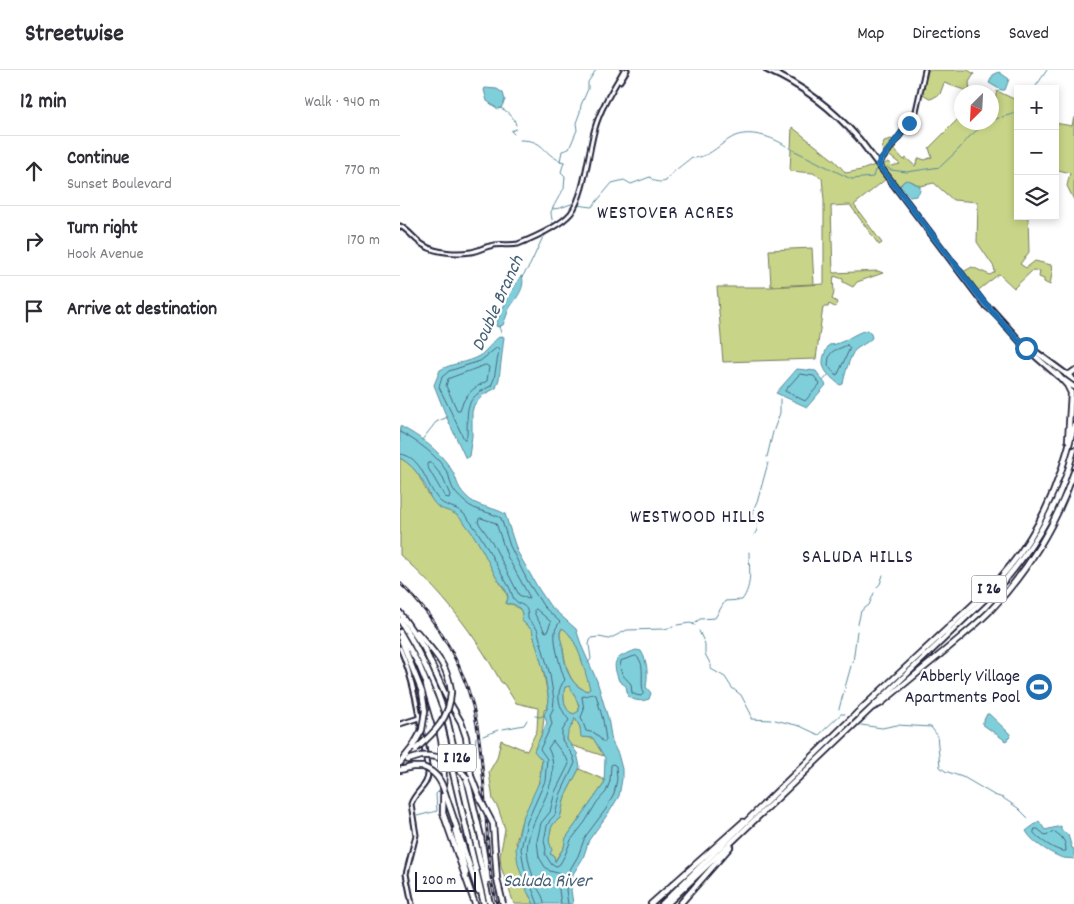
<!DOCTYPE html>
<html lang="en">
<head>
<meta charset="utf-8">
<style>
	body { margin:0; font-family:Dekko,sans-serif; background:#f7f7f7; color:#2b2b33 }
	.controls { position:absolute; right:15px; top:15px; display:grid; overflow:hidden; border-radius:0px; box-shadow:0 2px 8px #0003 }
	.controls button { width:45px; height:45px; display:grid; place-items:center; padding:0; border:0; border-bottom:1px solid #e1e1e2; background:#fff; color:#2b2b33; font:25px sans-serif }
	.compass { position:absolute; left:554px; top:15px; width:45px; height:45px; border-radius:50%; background:#fff; box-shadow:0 2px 8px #0003; rotate:204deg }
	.scale { position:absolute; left:15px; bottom:12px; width:61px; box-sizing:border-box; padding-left:5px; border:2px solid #22223b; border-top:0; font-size:14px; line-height:18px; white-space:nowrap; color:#22223b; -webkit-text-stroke:4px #fff; paint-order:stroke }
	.stop { position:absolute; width:15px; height:15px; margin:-11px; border:4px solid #1f6fb2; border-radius:50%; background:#fff }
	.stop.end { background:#1f6fb2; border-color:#fff; box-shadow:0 1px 5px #0008 }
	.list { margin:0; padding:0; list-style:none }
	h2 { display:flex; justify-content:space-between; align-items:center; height:65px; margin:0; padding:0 20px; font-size:21px }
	h2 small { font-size:16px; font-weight:400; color:#7c7c81 }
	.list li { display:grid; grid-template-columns:32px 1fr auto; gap:15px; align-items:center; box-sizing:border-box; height:70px; padding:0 20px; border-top:1px solid #e1e1e2 }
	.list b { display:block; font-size:19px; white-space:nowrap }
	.list p { margin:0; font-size:16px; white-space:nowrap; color:#7c7c81 }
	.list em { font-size:16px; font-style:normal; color:#7c7c81 }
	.icon { flex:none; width:28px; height:28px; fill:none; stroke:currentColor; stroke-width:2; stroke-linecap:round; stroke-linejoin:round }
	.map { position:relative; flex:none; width:674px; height:834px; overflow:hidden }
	header { display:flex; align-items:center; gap:30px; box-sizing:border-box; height:70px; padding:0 25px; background:#fff; border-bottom:1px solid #e1e1e2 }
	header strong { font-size:24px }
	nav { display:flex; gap:28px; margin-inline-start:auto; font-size:18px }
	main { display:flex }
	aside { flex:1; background:#fff }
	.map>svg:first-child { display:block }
</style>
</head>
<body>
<header>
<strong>Streetwise</strong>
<nav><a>Map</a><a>Directions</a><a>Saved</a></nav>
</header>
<main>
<aside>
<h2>12 min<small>Walk · 940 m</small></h2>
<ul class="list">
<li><svg class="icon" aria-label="ahead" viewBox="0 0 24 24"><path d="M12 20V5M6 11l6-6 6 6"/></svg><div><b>Continue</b><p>Sunset Boulevard</p></div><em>770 m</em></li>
<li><svg class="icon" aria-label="right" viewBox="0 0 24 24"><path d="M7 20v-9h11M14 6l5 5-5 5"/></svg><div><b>Turn right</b><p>Hook Avenue</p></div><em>170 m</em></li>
<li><svg class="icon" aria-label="arrive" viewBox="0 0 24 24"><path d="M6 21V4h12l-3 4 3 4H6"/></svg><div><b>Arrive at destination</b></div></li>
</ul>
</aside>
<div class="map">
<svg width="674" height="834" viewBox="0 0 674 834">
	<rect width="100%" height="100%" fill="#fff"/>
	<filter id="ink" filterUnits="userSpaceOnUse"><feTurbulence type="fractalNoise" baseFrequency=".02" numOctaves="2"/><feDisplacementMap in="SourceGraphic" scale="10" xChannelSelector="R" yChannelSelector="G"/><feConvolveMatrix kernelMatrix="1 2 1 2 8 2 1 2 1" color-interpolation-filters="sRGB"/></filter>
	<g filter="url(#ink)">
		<g fill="#c8d487" stroke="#757b61">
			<path d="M525 0H568L574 4 569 12 570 22 544 13 540 24 531 29 521 23Z"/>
			<path d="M597 21 618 31V146H628L629 182 620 194 626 198 635 191 651 195 652 203 650 215 644 212V209L639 207 640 201 633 200 614 218 599 204 576 222 561 203 572 197 590 205 595 202 594 197 577 172 578 132 553 130 534 113 520 116 511 111 502 113 497 118 481 96 488 92 492 96 500 94 482 80 484 71 491 69 496 71 492 77 504 90 506 88 515 96 519 88 525 90 532 87 529 78 561 46 562 52H592V33H594Z"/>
			<path d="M674 47V130L667 116 670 103 655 99V53L672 56Z"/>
			<path d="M392 57 435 91 446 103 461 100 475 95 486 109 454 135 482 173 479 175 450 135 431 136 433 203 478 201 483 203 457 212 453 217 443 212V209L434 206C432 215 436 221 432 229L437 232 435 237 429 234 428 237H423L416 289 323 292 317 217H370L424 214V130L422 108 413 103 390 101Z"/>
			<path d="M412 178 414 214 371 216 369 180Z"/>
			<path d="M0 388C24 402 19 415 35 433 41 440 51 440 58 446 77 462 85 487 97 508 101 515 106 520 108 528L106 533 107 534H112L121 540 124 553 132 560 142 594 149 631 147 639 144 640C144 654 143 666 135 678L136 683 142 690 138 717 122 750 116 772 129 825 134 834H114L101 797 100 786 105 759 98 738 93 730 89 702 97 688 101 670 127 681 137 660 138 638 116 633 104 614 101 612C74 563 42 522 0 485Z"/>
			<path d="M162 558C177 566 185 600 190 616V619L187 621C166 613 166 593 162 574 160 567 159 565 162 558Z"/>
			<path d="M167 616H171C175 623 179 633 179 641L174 644 169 642C164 637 163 626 164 619Z"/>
			<path d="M175 648 180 657 182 667 193 668 204 686 170 675C162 664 172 658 175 648Z"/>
			<path d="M179 699 205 710 204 714 166 768 164 777 154 792V786L150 784V776L149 771 151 758 154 753 160 748 165 726Z"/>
		</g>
		<g fill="#7fcfdb" stroke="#5a8a9b" fill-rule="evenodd">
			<path d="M599 2 609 9 605 20H601L589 13 593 5Z"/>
			<path d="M85 18 97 19 103 23 105 30 101 38 98 39 87 31 84 20Z"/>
			<path d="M508 110 520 116V121L516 126 510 127 500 116 504 111Z"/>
			<path d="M122 206C126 219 115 229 109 239 107 244 105 250 103 255L98 257 96 256 100 243 120 207Z"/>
			<path d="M467 260 471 264 472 268C467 273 460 276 455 280 450 285 444 307 443 314L440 315C424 302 417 295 429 275 443 275 453 263 467 260Z"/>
			<path d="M100 266 104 267 99 309 96 318 83 325 74 335 72 342V366L69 386 66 389 47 348 34 315 40 300C52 293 67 293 79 286 87 281 92 272 100 266Z"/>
			<path d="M397 299 416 301 426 315 407 337 376 323Z"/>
			<path d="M0 356C19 366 39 380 51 399 58 409 55 415 66 426 77 438 92 436 105 444L117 481 138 518 150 536 176 559 182 577 197 611 208 648 212 672 218 684 222 699V709L219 726 210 741 189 770 183 788 173 804 171 820 173 834H134L127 821 118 794 116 779 122 750 140 710 142 690 134 681 147 653 144 644 147 639 149 631 145 606 132 560 122 551C124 540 117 532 106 534 107 531 108 530 108 527 107 519 100 513 96 507 85 486 77 466 60 448 54 441 44 441 37 436 32 431 29 425 27 419 20 406 13 395 0 388ZM162 558C177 566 184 599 189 615L190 619 187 621C166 614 165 592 162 574 160 567 158 564 162 558ZM170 616 179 635V641L174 644C164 642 162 626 165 617ZM175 648 180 657 181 667 193 668 205 688 204 714 166 768 164 777 155 792 154 786 150 784 152 780 149 771 151 758 154 753 160 748 165 726 180 697 177 683 167 670C167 660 173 656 175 648Z"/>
			<path d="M236 580 241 581C248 592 248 605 246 617L251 623 249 629C241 632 234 631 228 626L226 616 219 611C211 589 215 588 236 580Z"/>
			<path d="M587 644H589L609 663 611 666 606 671 582 654Z"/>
			<path d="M639 751 645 760 661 756V760L668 765 672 778 674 779V789C669 788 663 789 658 786 647 781 632 772 626 761Z"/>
		</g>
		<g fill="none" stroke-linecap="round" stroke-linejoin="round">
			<g stroke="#47677b" stroke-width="1">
				<path d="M447 275 450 278 438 304 436 305 428 296C429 278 434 282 447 275Z"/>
				<path d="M97 278 99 280 94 309 91 316C63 329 68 339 67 365L66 369H64L39 317 42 307 49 301 80 291Z"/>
				<path d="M86 295 89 297 87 311C73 318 65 324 60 340H57L46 316 48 309Z"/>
				<path d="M400 304 414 306 420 314 405 331 385 321Z"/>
				<path d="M0 362C17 371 37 385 47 402 50 406 49 410 51 414 53 421 59 427 65 432 76 442 89 441 101 448L110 476 128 512 144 537 160 552C158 555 155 558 155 562 153 571 161 601 165 610 154 623 159 638 169 650L162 661V670L173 686 175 693 160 725 155 745 150 750 147 756 144 771 146 779 145 784 152 795 157 796 160 794 165 785 171 770 185 752 197 732 206 722 210 711 211 695 213 694 216 696 217 709 214 724 206 739 185 767 178 786 168 803 166 820 168 834"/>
				<path d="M0 384C22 386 26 415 38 429 44 437 56 436 64 444 83 465 93 491 108 515 111 519 112 526 114 529 122 538 128 532 128 549L137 559 150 605 154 630 153 639 150 645 152 654 140 679 147 689 145 711 127 752 121 779 124 797 138 834"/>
				<path d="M28 393H31L42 406 50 425 49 428 45 427 27 396Z"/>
				<path d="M81 448 96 453 107 486 129 526 128 529 119 525 92 472 78 452 79 449Z"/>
				<path d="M136 539 151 552 147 562 144 561C142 554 135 548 134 541Z"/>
				<path d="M236 586C247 593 239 613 244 623L241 626 236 625 232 623 231 614C224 606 218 603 221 591Z"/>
				<path d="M194 624 196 625 203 650 206 670 204 673 195 663 186 661 181 647 184 640 182 627Z"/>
				<path d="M635 759H638L645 765 655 762C663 767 666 772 666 781 659 783 639 770 634 763Z"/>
				<path d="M144 834C144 827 140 823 137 817 132 804 125 786 128 772 133 741 165 710 148 678L153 671 167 689 169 694 155 722 150 742 141 753 137 771 139 787 145 797 150 801 161 804 159 820 161 834"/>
			</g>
			<g stroke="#5a8a9b" stroke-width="1">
				<path d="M634 19 647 0"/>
				<path d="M100 38C107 40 115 48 116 55"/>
				<path d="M602 47 613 44 618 40"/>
				<path d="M592 50 599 48"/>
				<path d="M114 64 111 61 116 59"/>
				<path d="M120 70C146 70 141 83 161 91"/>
				<path d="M389 78 451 109 473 107 475 100H478"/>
				<path d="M296 88C314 84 318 75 333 67 349 59 373 67 386 76"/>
				<path d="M164 92 160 91 162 81 169 79 177 60 176 53 180 42 181 35 188 19V12L196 0"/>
				<path d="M487 97 491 100 507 102 540 97 559 79 570 66 587 52"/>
				<path d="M177 135 192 137 212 113 224 110 231 114 250 107C254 112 260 113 266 111 270 103 284 94 292 87L294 88"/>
				<path d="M153 139 160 138 174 133"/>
				<path d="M153 156C153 151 151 147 151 142 151 141 162 120 164 119L165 106 161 102 164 92"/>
				<path d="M122 207 130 195 142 169 151 159"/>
				<path d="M99 256 102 266"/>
				<path d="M424 310 428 305"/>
				<path d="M22 370 36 352 48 347"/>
				<path d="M367 387 373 362 380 343V329"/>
				<path d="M354 465C361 456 356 452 352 443L358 429 368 393"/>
				<path d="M477 517 480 514 483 505"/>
				<path d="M293 554 300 549 315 548 325 531 342 530C353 515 349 498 349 482"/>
				<path d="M458 554 461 541 469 535 474 523"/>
				<path d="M277 555 290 553 295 555"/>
				<path d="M299 561 305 574V584L311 595V599L325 607 332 618 341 625 351 644V649L371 650"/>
				<path d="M453 592 457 561"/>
				<path d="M188 593 191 589 189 574 191 568 199 567 209 569 227 560 264 559 273 557"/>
				<path d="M439 639 451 596"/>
				<path d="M135 646 140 647 144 645"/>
				<path d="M375 650 400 656 419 665 441 644H445"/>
				<path d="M461 655 482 658 497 655 531 657 537 665 540 697 545 701 565 708 594 725 603 728 618 738 628 748"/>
				<path d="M103 659 124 655 127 650"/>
				<path d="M83 666 98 660"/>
				<path d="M74 695 76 667"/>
				<path d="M17 746 37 741 36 724 39 721"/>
			</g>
			<g stroke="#22223b" stroke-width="7">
				<g id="secondary">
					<path d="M220 11 227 0"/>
					<path d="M479 94 509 53 516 41 525 0"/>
					<path d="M0 156C10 161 15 171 25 176 37 183 57 184 71 182 78 181 84 177 90 176 99 173 108 176 118 174 133 168 160 156 171 143 185 124 188 82 195 58 201 37 213 19 224 0"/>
					<path d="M0 578C17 617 21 660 28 702 29 716 15 721 11 734L16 765 6 804 12 834"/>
					<path d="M0 654 19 648"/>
				</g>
			</g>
			<g stroke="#22223b" stroke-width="8">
				<g id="primary">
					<path d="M367 0C404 16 433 39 459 69L585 235 591 240"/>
					<path d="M591 239 626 278 658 306"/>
					<path d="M623 274 628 276 674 310"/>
					<path d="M664 310 674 317"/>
				</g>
			</g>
			<g stroke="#22223b" stroke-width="8">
				<g id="highway">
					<path d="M657 304 667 315 671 323 668 370"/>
					<path d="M666 304H670L674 301"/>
					<path d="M0 543 24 578 46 626 61 652 66 667 71 706 80 729"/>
					<path d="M0 550C20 582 35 614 47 649L90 834"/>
					<path d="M0 562 19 595 39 644 84 834"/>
					<path d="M17 562C33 581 49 596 51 622"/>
					<path d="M0 567 22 622 25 641"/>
					<path d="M26 615 39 659 44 685 43 743 75 834"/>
					<path d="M473 637 480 634C503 615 525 597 548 578 562 566 576 555 589 542 627 502 656 455 674 402"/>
					<path d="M8 690 21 686"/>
					<path d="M0 693 12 678"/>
					<path d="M0 700 12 697H23"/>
					<path d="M65 706 69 717 81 767 88 810"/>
					<path d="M45 723 78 821"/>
					<path d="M55 760 66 803"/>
					<path d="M251 834 343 752"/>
					<path d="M262 834 456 644 593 516C637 469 660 417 674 355"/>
					<path d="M267 834 606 509C640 468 660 432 674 380"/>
					<path d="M280 834 330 777"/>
				</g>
			</g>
			<use href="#secondary" stroke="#fff" stroke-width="3"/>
			<use href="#primary" stroke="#fff" stroke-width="4"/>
			<use href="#highway" stroke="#fff" stroke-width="4.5"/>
			<g stroke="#22223b" stroke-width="3">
				<path id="rail" d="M0 513C39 550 68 602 77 655 86 708 85 762 92 815L97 834"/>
			</g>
			<use href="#rail" stroke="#fff" stroke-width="1" stroke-dasharray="4" stroke-linecap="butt"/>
			<g stroke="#22223b" stroke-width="8" stroke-linecap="butt">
				<g id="highway-bridge">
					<path d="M12 678 22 660 25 641"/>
					<path d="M16 679C34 663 50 648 51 622"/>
					<path d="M21 686C41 684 55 693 67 708"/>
					<path d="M23 697C36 702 41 710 45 723"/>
					<path d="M80 729 93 754 97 809 103 834"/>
				</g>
			</g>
			<use href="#highway-bridge" stroke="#fff" stroke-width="4.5"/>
		</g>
	</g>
	<g fill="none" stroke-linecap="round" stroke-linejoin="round" filter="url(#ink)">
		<path stroke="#1f6fb2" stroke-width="6" d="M509 53 478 94 582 230 626 278"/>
	</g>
	<defs>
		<g id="stadium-disc" transform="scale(1.4375)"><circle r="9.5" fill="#1f6fb2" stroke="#fff"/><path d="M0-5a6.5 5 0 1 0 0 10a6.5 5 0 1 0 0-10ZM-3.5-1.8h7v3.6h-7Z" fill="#fff"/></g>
	</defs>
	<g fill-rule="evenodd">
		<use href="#stadium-disc" x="639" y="617"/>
	</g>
	<g text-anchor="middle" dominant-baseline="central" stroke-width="4.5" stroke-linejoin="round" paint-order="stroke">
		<g fill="#fff" stroke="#646476" stroke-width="1">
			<rect x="571.5" y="505.5" width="35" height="27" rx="4"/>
			<rect x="38" y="674.5" width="38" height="27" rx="4"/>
		</g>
		<g font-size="16" font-weight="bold" fill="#22223b">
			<text x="589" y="519">I 26</text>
			<text x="57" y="688">I 126</text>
		</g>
		<g font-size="18" fill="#22223b" stroke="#fff" text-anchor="end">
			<text x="620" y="607">Abberly Village<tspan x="620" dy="21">Apartments Pool</tspan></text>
		</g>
		<g font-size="19" letter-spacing="1" fill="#22223b" stroke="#fff">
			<text x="266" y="144">WESTOVER ACRES</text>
			<text x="298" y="448">WESTWOOD HILLS</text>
			<text x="458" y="488">SALUDA HILLS</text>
		</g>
		<g font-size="19" font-style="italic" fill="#435f73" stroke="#fff">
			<text transform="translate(99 234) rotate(-66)">Double Branch</text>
			<text x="147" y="812">Saluda River</text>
		</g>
	</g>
</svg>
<div class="controls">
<button>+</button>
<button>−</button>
<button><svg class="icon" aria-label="layers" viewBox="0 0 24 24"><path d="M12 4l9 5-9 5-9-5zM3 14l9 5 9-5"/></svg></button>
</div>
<svg class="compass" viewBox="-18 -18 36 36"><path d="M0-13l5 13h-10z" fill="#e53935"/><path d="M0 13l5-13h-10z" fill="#7c7c81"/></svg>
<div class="scale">200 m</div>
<div class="stop" style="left:626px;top:278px"></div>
<div class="stop end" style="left:509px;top:53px"></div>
</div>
</main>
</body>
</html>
